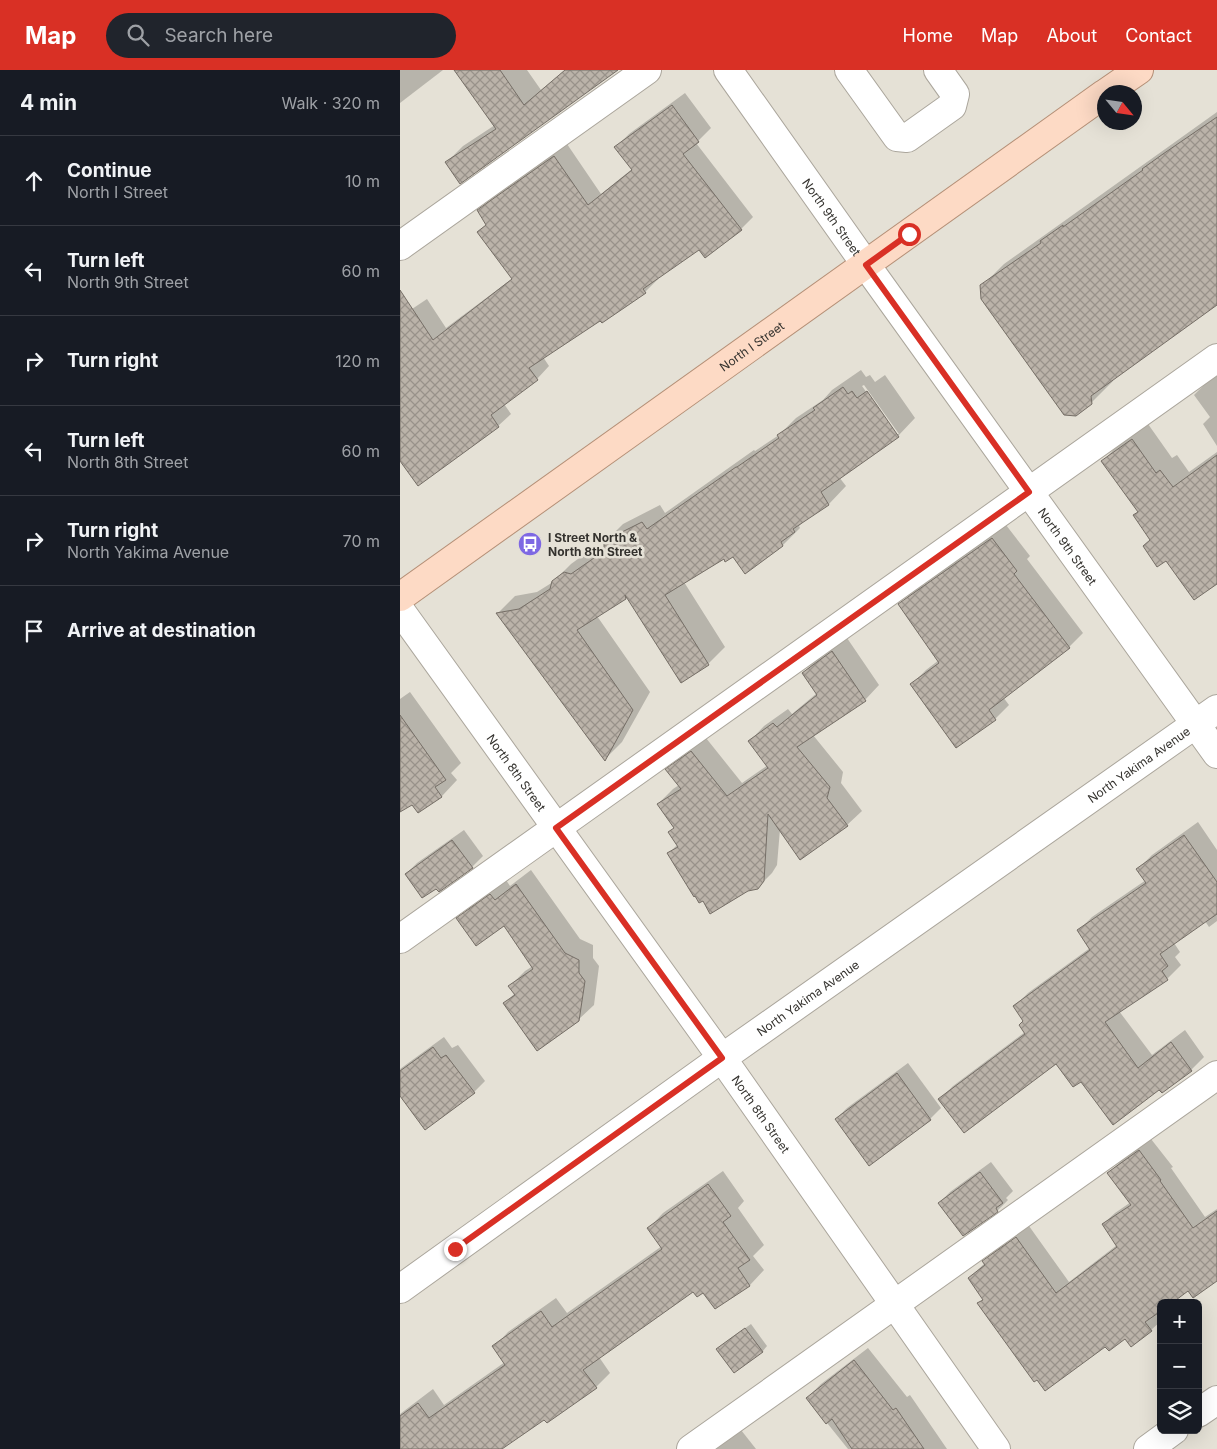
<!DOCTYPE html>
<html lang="en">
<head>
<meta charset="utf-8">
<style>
	body { margin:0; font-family:Inter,sans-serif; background:#20242c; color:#f1f3f6 }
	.controls { position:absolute; right:15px; bottom:15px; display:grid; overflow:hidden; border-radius:8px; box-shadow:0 5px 20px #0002 }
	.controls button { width:45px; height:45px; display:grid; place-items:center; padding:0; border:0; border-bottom:1px solid #363941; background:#171b24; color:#f1f3f6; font:25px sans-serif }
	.compass { position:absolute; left:697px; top:15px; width:45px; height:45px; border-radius:50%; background:#171b24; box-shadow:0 5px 20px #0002; rotate:119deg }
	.stop { position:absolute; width:15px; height:15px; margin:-11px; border:4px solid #d93025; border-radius:50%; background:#fff }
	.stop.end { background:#d93025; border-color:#fff; box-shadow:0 1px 5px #0008 }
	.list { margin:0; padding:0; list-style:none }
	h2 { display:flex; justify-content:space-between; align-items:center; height:65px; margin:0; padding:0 20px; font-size:21px }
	h2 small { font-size:16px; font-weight:400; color:#9ea1a6 }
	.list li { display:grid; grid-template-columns:32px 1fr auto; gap:15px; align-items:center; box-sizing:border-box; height:90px; padding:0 20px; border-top:1px solid #363941 }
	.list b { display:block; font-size:19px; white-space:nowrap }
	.list p { margin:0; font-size:16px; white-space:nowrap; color:#9ea1a6 }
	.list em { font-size:16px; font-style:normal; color:#9ea1a6 }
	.icon { flex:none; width:28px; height:28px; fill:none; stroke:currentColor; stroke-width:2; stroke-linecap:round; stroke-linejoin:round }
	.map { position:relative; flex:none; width:817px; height:1379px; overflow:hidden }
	header { display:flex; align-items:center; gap:30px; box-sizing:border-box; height:70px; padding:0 25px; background:#d93025; color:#fff }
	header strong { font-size:24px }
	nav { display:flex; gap:28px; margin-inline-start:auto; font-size:18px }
	.search { width:350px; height:45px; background:#20242c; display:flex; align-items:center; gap:12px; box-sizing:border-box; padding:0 18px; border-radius:28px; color:#9ea1a6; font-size:19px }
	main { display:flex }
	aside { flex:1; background:#171b24 }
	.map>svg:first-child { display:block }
</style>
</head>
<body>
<header>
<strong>Map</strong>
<div class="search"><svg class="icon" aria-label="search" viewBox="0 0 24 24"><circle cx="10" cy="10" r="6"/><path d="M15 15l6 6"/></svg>Search here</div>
<nav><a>Home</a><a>Map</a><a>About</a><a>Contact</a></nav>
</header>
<main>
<aside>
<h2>4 min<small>Walk · 320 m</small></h2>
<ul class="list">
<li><svg class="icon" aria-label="ahead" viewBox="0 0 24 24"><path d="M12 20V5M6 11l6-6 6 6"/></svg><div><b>Continue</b><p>North I Street</p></div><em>10 m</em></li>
<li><svg class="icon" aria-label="left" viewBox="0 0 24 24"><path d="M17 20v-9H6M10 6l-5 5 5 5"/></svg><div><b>Turn left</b><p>North 9th Street</p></div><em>60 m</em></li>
<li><svg class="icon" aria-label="right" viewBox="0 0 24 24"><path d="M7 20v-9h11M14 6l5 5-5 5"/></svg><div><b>Turn right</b></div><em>120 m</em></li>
<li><svg class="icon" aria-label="left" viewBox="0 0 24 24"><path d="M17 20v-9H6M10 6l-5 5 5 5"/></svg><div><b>Turn left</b><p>North 8th Street</p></div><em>60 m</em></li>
<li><svg class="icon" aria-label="right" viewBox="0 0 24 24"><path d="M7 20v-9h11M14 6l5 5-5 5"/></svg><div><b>Turn right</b><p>North Yakima Avenue</p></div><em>70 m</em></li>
<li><svg class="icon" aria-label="arrive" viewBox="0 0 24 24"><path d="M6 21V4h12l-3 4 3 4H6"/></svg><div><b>Arrive at destination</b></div></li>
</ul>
</aside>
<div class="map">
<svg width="817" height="1379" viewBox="0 0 817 1379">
	<defs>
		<pattern id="building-cross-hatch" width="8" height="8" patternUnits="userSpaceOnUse" patternTransform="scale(1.25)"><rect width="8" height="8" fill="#bbb3a9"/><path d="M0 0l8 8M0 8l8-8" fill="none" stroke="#99928a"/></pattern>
	</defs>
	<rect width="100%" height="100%" fill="#e5e1d6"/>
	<g fill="#0003" fill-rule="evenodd">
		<path d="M0 0H43L0 33Z"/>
		<path d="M56 0H127L141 20 165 0H216L47 92 63 76 95 55Z"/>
		<path d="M285 23 311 58 296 73 353 147 341 159 299 179 257 208 258 209 245 222 202 252 200 249 143 287 149 296 137 309 104 334 111 344 98 356 0 389V247L27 229 46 258 113 208 87 154 78 141 91 128 167 74 201 124 232 99 216 77 229 64Z"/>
		<path d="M817 42V234L713 309V311L691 333 582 216 604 194Z"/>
		<path d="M461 300 466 307 470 305 475 312 485 305 515 348 498 366 439 407 446 416 429 434 406 449 399 456 400 458 383 475 345 502 333 485 324 488 284 512 325 577 308 594 227 526 197 546 250 622 222 672 205 689 98 543 115 526 137 522 153 512 171 494 182 486 189 488 205 476V472L223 454 260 435 265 443 354 380 355 381 379 365 396 348 423 330 432 320ZM464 315 499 364H496L462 316Z"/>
		<path d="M817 304V376L803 354 810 347 794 325 810 309Z"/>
		<path d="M748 354 772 388 777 385 789 402 817 382V512L751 469 734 445 739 441 703 391 718 375Z"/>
		<path d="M606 455 630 486 627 489 683 563 669 577 603 627 609 635 595 649 557 677 512 614 526 600 539 590 500 534 514 520Z"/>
		<path d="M447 568 479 615 465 630 413 665 443 702 441 713 462 741 447 755 380 759 377 795 372 803 357 818 269 783 278 774 275 757 258 734 273 719 279 715 267 700 281 685 306 668 342 713 368 695 350 671 364 656 388 639 392 644 417 623 403 603 418 588Z"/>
		<path d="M10 622 61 693 51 703 57 710 42 726 18 741 12 733 0 730V629Z"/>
		<path d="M798 752 817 780V851L809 857 805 851 774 873 780 882 775 887 781 895 767 909 719 941 752 985 785 960 804 987 791 1000 760 1018 681 1010 657 992 540 1029 553 1016 625 962V950L615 936 628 923 690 878 678 861 692 847 746 810 738 799 752 785Z"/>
		<path d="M64 760 83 786 72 797 36 817 6 804 17 793Z"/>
		<path d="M131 800 180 869 193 875V888L199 896 194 935 178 950 105 933 115 923 110 916 125 901 133 896 104 855 58 848 73 834 106 810 110 816Z"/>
		<path d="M44 967 52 978 58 975 85 1011 74 1022 0 1024V999Z"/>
		<path d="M508 993 541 1038 530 1049H436L447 1038Z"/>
		<path d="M751 1069 773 1097 771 1098 805 1147 817 1139V1208L788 1220 761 1233 758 1241 761 1245V1251L751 1260 725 1267 706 1275 579 1234 584 1229 569 1208 585 1193 583 1192 595 1180 629 1156 669 1212 717 1175 703 1154 715 1143 731 1132 709 1103 721 1091Z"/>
		<path d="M591 1092 613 1121 606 1128 608 1130 597 1141 539 1133 550 1122Z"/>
		<path d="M323 1101 344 1131 338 1138 364 1175 353 1186 364 1200 350 1215 315 1238 303 1221 294 1220 199 1287 210 1303 196 1317 145 1348 100 1379H0V1344L33 1319 44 1335 105 1292 94 1277 108 1262 156 1228 167 1243 262 1176 249 1158 263 1143Z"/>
		<path d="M351 1254 367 1276 362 1282 323 1274Z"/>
		<path d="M468 1278 507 1327 510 1325 547 1379H448L407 1328 421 1314Z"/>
		<path d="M341 1360 356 1379H315Z"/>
	</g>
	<g fill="url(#building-cross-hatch)" stroke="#756e66">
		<path d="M54 0H100L124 35 165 0H218L60 114 45 92 96 59Z"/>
		<path d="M272 35 299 72 283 84 342 160 305 188 299 180 243 219 246 223 202 253 200 251 129 298 138 310 91 345 99 357 18 416 0 391V220L33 270 112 209 77 162 86 155 77 140 154 86 188 135 232 100 214 77Z"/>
		<path d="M817 47V235L691 326 692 334 676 346 664 345 581 229 580 215 641 173 640 171 663 155V157L743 100 742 99 763 84Z"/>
		<path d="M443 317 448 324 452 321 457 328 467 321 499 367 421 422 429 435 393 459 395 462 381 472 383 476 345 504 333 487 325 492 324 489 265 525 309 595 281 613 225 525 226 529 177 560 233 640 205 691 96 543 119 539 150 519 152 511 164 502 171 504 204 481V471L242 452 247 459 336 397H337L379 368 377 365 415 340 413 338Z"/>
		<path d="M732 369 756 403 760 400 773 417 817 385V514L794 530 766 491 757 497 743 476 750 470 733 445 738 442 701 391Z"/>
		<path d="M592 468 617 501 614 504 670 578 589 640 596 650 556 678 510 614 539 593 498 534Z"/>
		<path d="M432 581 466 631 397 677 430 717 427 728 448 756 400 790 368 744 364 811 358 819 348 821 310 844 303 831 299 833 295 826 294 827 267 783 278 777 268 762 274 758 257 734 281 719 265 699 291 681 327 726 368 698 348 671 373 653 377 657 417 625 402 603Z"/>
		<path d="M0 645 46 710 35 717 42 727 18 743 12 735 0 742Z"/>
		<path d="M784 765 817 812V844L760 884 768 896 762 901 768 910 705 952 738 998 771 972 792 1001 762 1023 759 1020 713 1055 681 1012 673 1017 656 994 564 1063 538 1029 625 964 619 955 623 951 613 936 690 880 677 860 746 813 736 799Z"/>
		<path d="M52 770 73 798 39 822 36 819 22 828 5 804Z"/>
		<path d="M116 814 165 883 179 890V903L185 911 179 951 137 981 103 933 115 925 108 916 133 899 104 856 76 876 56 848 90 824 95 830Z"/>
		<path d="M33 977 41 988 46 985 75 1023 25 1060 0 1026V1001Z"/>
		<path d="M497 1003 531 1050 469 1096 435 1049Z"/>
		<path d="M739 1080 761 1110 760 1111 793 1158 817 1141V1211L793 1228 788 1221 772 1233H761V1241L745 1252 752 1261 731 1277 725 1269 709 1281 705 1277 645 1321 637 1310 634 1312 577 1233 583 1230 568 1208 585 1195 582 1191 616 1167 656 1223 717 1177 702 1154 731 1135 707 1103Z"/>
		<path d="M580 1102 603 1133 596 1138 598 1142 563 1166 538 1133Z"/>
		<path d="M308 1114 331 1146 323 1152 350 1190 338 1198 350 1216 315 1239 303 1223 297 1227 293 1222 183 1300 197 1318 147 1353 144 1350 102 1379H0V1346L18 1333 29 1348 105 1295 92 1276 141 1241 152 1257 262 1179 247 1158Z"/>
		<path d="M345 1258 363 1282 334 1303 316 1279Z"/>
		<path d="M454 1290 493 1340 496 1338 524 1379H452L432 1349 426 1354 406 1328Z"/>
	</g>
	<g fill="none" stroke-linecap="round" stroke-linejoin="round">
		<g stroke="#aba69c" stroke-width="30">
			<g id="minor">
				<path id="s1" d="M328 0 466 195 817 684"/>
				<path d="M449 0 497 67 507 68 552 36 555 24 538 0"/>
				<path d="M0 176 247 0"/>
				<path id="s2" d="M0 540 322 988 596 1379"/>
				<path d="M0 869 817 288"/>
				<path id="s3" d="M0 1219 322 988 817 639"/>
				<path d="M798 1343 817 1330"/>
				<path d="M291 1379 817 1005"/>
				<path d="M748 1379 774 1360"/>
			</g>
		</g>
		<g stroke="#b59077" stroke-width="30">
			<g id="major">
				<path d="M707 22 739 0"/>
				<path id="s4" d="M0 527 704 24"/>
			</g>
		</g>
		<use href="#minor" stroke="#fff" stroke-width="28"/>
		<use href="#major" stroke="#fddac5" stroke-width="28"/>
	</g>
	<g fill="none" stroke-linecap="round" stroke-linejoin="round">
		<path stroke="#d93025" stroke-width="6" d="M55 1179 322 988 156 758 629 422 466 195 509 164"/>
	</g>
	<defs>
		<g id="bus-disc" transform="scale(1.25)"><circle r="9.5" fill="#7e68e3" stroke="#e5e1d6"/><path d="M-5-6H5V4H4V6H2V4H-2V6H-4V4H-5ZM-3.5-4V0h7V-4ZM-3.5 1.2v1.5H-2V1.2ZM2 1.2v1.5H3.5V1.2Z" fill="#fff"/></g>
	</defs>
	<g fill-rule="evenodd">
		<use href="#bus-disc" x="130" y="474"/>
	</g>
	<g text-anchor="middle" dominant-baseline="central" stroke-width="5" stroke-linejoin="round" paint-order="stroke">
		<g font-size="12" fill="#34322e" stroke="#e5e1d6">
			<text stroke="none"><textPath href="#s1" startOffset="180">North 9th Street</textPath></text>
			<text stroke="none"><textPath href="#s4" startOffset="432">North I Street</textPath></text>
			<text stroke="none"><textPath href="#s1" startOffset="585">North 9th Street</textPath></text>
			<text stroke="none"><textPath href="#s3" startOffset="906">North Yakima Avenue</textPath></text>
			<text stroke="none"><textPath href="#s2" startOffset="200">North 8th Street</textPath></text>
			<text stroke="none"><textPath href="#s3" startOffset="501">North Yakima Avenue</textPath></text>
			<text stroke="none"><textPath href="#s2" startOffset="620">North 8th Street</textPath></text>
		</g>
		<g font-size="12" font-weight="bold" fill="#34322e" stroke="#e5e1d6" text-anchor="start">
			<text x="148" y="467">I Street North &amp;<tspan x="148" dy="14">North 8th Street</tspan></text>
		</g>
	</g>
</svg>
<div class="controls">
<button>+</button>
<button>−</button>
<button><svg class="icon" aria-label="layers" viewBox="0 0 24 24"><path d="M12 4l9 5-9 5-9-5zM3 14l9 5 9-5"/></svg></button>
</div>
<svg class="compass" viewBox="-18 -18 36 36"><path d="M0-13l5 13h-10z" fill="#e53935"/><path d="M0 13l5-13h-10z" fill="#9ea1a6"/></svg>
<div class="stop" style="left:509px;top:164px"></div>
<div class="stop end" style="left:55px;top:1179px"></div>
</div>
</main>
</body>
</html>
